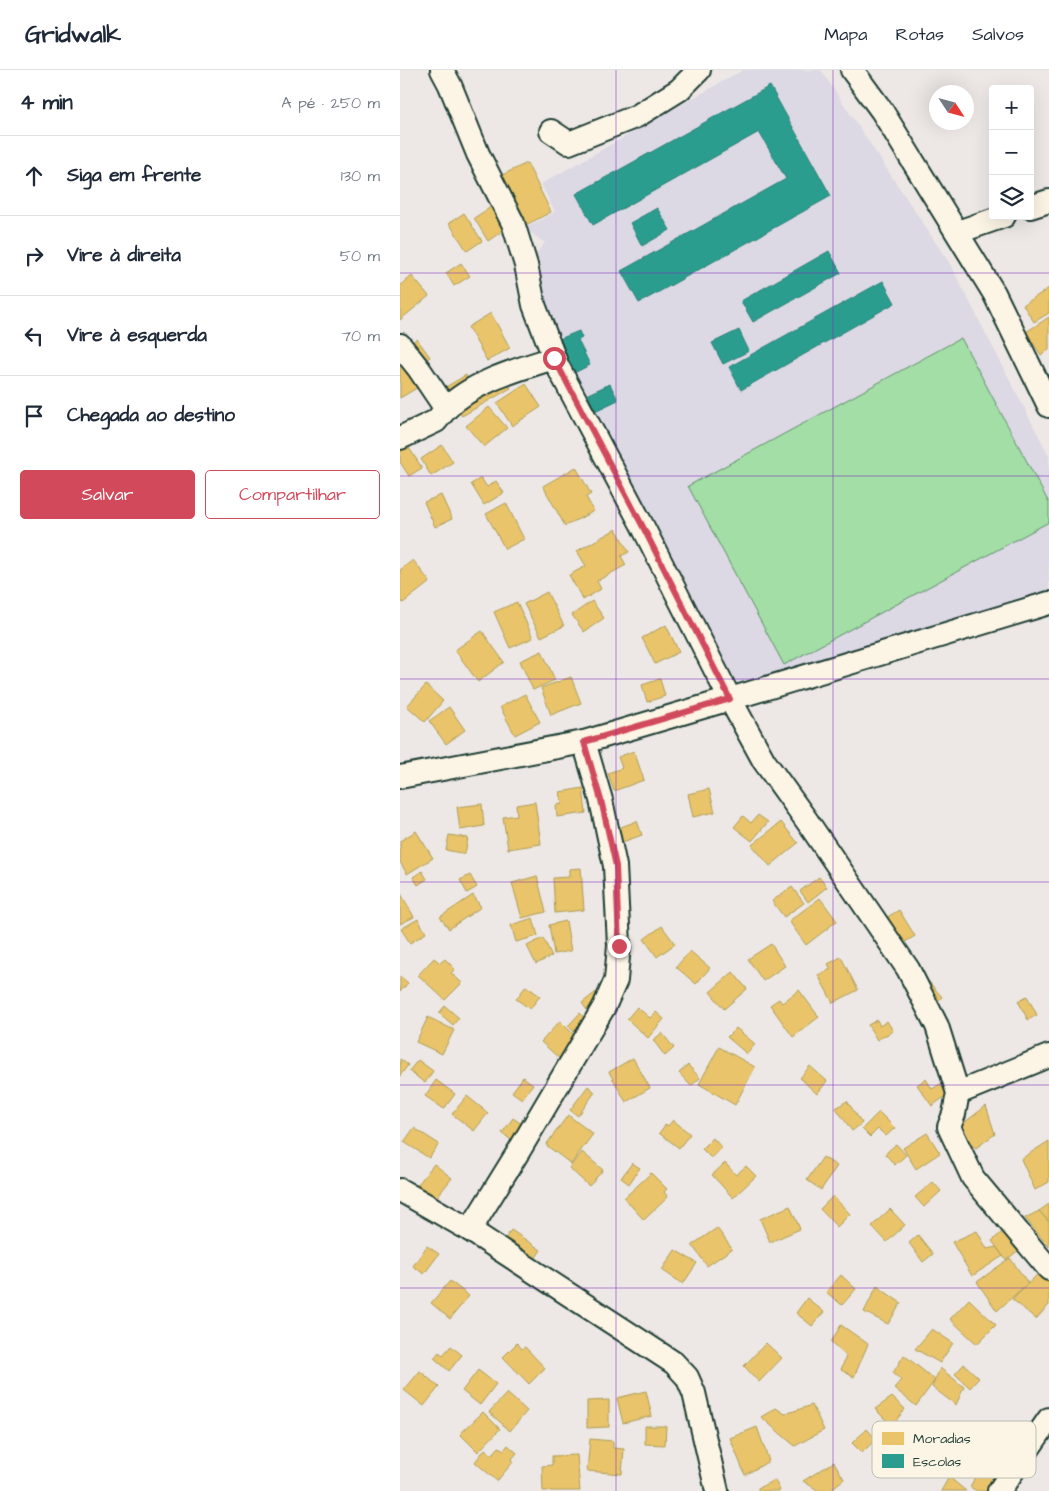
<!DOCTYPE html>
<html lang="pt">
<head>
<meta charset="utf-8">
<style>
	body { margin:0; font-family:"Architects Daughter",sans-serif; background:#f2f2f3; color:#1f2937 }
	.controls { position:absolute; right:15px; top:15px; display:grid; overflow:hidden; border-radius:5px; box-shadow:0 5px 20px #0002 }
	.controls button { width:45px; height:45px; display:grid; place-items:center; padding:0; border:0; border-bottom:1px solid #e0e1e3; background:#fff; color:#1f2937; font:25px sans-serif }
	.compass { position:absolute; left:529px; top:15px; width:45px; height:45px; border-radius:50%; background:#fff; box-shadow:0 5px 20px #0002; rotate:126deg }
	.stop { position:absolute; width:15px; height:15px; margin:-11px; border:4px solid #d1495b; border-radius:50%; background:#fff }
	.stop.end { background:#d1495b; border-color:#fff; box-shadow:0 1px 5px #0008 }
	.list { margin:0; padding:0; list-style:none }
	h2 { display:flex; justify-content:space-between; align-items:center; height:65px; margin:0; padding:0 20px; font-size:21px }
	h2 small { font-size:16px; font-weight:400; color:#747a83 }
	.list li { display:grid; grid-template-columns:32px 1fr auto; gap:15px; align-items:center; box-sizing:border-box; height:80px; padding:0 20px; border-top:1px solid #e0e1e3 }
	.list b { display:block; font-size:19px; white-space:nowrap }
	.list em { font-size:16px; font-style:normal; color:#747a83 }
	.actions { display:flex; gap:10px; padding:15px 20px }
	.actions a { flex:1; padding:11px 0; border:1px solid #d1495b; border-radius:5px; text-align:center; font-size:18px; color:#d1495b }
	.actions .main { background:#d1495b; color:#fff }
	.icon { flex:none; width:28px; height:28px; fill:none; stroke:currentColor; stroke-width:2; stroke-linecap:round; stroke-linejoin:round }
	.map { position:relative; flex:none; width:649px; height:1421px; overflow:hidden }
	header { display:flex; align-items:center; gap:30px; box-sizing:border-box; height:70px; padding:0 25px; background:#fff; border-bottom:1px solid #e0e1e3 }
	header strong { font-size:24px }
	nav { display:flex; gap:28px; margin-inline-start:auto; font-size:18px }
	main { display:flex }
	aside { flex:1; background:#fff }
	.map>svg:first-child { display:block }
</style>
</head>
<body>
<header>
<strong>Gridwalk</strong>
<nav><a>Mapa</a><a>Rotas</a><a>Salvos</a></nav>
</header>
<main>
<aside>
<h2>4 min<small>A pé · 250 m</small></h2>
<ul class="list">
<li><svg class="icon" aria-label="ahead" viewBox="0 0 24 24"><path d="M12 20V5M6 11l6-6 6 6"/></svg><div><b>Siga em frente</b></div><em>130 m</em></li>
<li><svg class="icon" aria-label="right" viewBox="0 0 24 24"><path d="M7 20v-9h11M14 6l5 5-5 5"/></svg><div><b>Vire à direita</b></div><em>50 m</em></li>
<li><svg class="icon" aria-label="left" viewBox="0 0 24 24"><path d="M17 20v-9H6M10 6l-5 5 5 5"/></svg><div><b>Vire à esquerda</b></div><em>70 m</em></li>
<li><svg class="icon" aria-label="arrive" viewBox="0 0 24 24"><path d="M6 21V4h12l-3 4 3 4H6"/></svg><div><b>Chegada ao destino</b></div></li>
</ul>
<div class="actions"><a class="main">Salvar</a><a>Compartilhar</a></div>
</aside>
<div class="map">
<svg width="649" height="1421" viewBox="0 0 649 1421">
	<rect width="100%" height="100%" fill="#ede8e5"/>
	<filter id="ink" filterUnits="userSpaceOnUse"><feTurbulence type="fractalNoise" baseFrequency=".02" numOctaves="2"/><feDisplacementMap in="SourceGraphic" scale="10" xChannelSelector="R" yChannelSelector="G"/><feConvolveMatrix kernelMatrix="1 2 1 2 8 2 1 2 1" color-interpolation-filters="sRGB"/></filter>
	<g filter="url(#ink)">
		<path fill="#dcd8e4" d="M343 0H421L550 194 649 386V533L330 629 154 288 126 195 145 173 124 158 155 142 141 114Z"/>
		<path fill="#a2dea5" stroke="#608e6c" d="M561 268 649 433V452L384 595 288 416Z"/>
		<g fill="#e9c46a" stroke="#ac9c5a">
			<path d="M127 93 151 142 124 156 100 106Z"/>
			<path d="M94 135 108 157 88 171 74 148Z"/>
			<path d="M64 143 82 171 67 181 49 153Z"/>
			<path d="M61 193 70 206 54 216 46 203Z"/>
			<path d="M12 206 29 226 0 250V216Z"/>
			<path d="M649 218V243L634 252 623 235Z"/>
			<path d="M91 243 110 278 87 291 68 257Z"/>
			<path d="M649 247V280L641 285 626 262Z"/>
			<path d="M17 269 30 287 20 295 6 276Z"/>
			<path d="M3 292 17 318 0 328V294Z"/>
			<path d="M66 305 73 317 51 330 44 318Z"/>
			<path d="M105 308 111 318 62 346 54 335Z"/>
			<path d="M126 314 141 337 112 356 97 333Z"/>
			<path d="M89 337 107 358 84 377 66 356Z"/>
			<path d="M4 370 22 398 9 406 0 392V373Z"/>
			<path d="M42 375 53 392 31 406 21 389Z"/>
			<path d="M176 397 191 424 186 427 194 441 165 456 143 416Z"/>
			<path d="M81 408 87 417 96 411 104 423 84 435 71 414Z"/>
			<path d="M41 425 52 449 35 457 24 432Z"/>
			<path d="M106 433 124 469 105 479 86 444Z"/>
			<path d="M216 459 229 482 221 486 226 495 197 511 201 519 183 530 169 505 186 496 177 481Z"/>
			<path d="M13 490 30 512 3 533 0 529V500Z"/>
			<path d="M147 522 164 556 141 567 124 534Z"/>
			<path d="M192 531 204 548 184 562 172 545Z"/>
			<path d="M117 532 133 568 110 578 94 542Z"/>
			<path d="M266 555 279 582 255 594 242 568Z"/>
			<path d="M82 561 104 592 78 612 55 580Z"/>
			<path d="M142 581 155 610 133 620 120 591Z"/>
			<path d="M171 607 181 633 151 645 141 618Z"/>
			<path d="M260 609 265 626 247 632 242 615Z"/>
			<path d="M26 615 43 631 25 652 7 636Z"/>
			<path d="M125 624 140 652 115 665 100 637Z"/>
			<path d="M49 637 65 660 46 674 29 651Z"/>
			<path d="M234 681 244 710 214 721 208 703 222 698 218 687Z"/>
			<path d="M183 718 186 743 157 747 156 735 162 734 160 722Z"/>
			<path d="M309 719 315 742 293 747 288 724Z"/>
			<path d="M135 732 141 774 108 779 103 747 117 745 116 735Z"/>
			<path d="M82 734 84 756 60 760 57 737Z"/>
			<path d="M358 745 368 752 352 771 334 757 343 746 351 753Z"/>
			<path d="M237 751 242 765 217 774 213 760Z"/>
			<path d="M381 752 398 773 370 796 352 775Z"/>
			<path d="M16 761 33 788 7 804 0 792V771Z"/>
			<path d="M49 765 68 768 65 784 46 780Z"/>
			<path d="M181 798 184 840 155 843 153 808 169 807V799Z"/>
			<path d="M22 801 27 809 18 815 13 807Z"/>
			<path d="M70 805 77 817 67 823 60 810Z"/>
			<path d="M137 806 146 842 122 848 112 813Z"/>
			<path d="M419 807 427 817 408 832 400 821Z"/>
			<path d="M392 817 404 833 384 847 372 831Z"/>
			<path d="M0 822 14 847 0 854Z"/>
			<path d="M73 825 81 837 49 859 40 847Z"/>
			<path d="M420 828 437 851 406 875 389 851Z"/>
			<path d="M499 840 515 866 490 881 474 855Z"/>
			<path d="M133 848 138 866 116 872 111 855Z"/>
			<path d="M18 849 26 863 10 873 1 859Z"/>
			<path d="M166 851 171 881 154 884 149 855Z"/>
			<path d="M262 856 275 874 257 887 244 869Z"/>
			<path d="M143 868 152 886 136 894 127 876Z"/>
			<path d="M371 874 385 896 363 911 348 889Z"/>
			<path d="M290 881 310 898 296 914 276 897Z"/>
			<path d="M441 887 458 920 433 933 418 905 431 899 428 894Z"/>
			<path d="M34 888 40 893 45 889 55 899 51 903 62 913 45 930 18 905Z"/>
			<path d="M333 902 347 919 324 939 310 922Z"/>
			<path d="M523 905 542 927 528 940Z"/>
			<path d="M0 906 8 913 0 922Z"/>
			<path d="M126 916 140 926 130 939 116 929Z"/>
			<path d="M399 920 419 947 393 967 370 935 379 929 382 933Z"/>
			<path d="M196 922 205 934 191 946 182 933Z"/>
			<path d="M627 926 637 945 628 950 618 931Z"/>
			<path d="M45 936 59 948 53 955 39 943Z"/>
			<path d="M237 937 250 948 256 942 264 949 248 968 227 949Z"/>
			<path d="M180 943 193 956 181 969 168 956Z"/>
			<path d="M28 947 54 960 42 984 16 972Z"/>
			<path d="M477 950 480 956 487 951 493 961 477 970 468 955Z"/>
			<path d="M160 951 177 968 159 988 141 972Z"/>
			<path d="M336 958 355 974 347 984 327 967Z"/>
			<path d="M262 963 274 978 265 986 253 970Z"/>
			<path d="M319 977 355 997 335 1035 299 1014Z"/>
			<path d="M233 988 250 1018 226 1032 209 1002Z"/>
			<path d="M0 989 8 995 0 1006Z"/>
			<path d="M18 990 33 1001 25 1013 9 1001Z"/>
			<path d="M288 995 300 1008 291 1016 279 1003Z"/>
			<path d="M410 996 427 1011 417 1024 400 1008Z"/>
			<path d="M123 1007 133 1014 122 1029 112 1022Z"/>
			<path d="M526 1009 532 1019 540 1014 547 1025 532 1036 517 1015Z"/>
			<path d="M36 1010 55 1024 44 1039 25 1026Z"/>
			<path d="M188 1016 195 1022 178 1046 170 1040Z"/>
			<path d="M67 1026 88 1043 74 1061 52 1044Z"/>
			<path d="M447 1031 462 1053 452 1061 436 1038Z"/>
			<path d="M586 1036 595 1064 576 1078 551 1063Z"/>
			<path d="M479 1042 495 1058 486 1066 478 1059 470 1067 462 1059Z"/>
			<path d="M168 1045 193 1064 171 1094 146 1075Z"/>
			<path d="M113 1048 136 1064 124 1080 102 1063Z"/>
			<path d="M273 1050 290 1064 279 1078 259 1063 266 1054 268 1056Z"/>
			<path d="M14 1058 39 1074 29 1088 4 1072Z"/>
			<path d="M527 1063 540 1083 516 1099 503 1078Z"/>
			<path d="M313 1068 322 1078 311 1088 302 1079Z"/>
			<path d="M649 1071V1112L635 1120 621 1089Z"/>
			<path d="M496 1074 506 1085 495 1095 485 1084Z"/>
			<path d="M182 1082 203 1100 189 1116 169 1098Z"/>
			<path d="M423 1087 437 1096 421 1120 407 1110Z"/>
			<path d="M232 1093 240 1098 229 1114 221 1108Z"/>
			<path d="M325 1093 336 1105 346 1096 356 1106 333 1128 312 1105Z"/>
			<path d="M34 1094 52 1108 33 1132 15 1118Z"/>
			<path d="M251 1103 267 1119 264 1122 268 1127 244 1150 224 1128Z"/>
			<path d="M533 1112 541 1121 524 1137 515 1127Z"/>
			<path d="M433 1126 450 1144 437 1157 420 1139Z"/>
			<path d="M649 1134V1152L639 1141Z"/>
			<path d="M390 1136 400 1159 370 1172 360 1149Z"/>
			<path d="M490 1139 505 1155 487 1172 472 1156Z"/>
			<path d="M639 1141 649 1152V1177L625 1148Z"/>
			<path d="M317 1158 332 1179 307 1196 292 1175Z"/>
			<path d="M111 1160 141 1180 130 1196 100 1177Z"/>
			<path d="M604 1160 619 1180 606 1190 592 1171Z"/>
			<path d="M577 1161 587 1179 596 1177 603 1186 572 1206 552 1172Z"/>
			<path d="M518 1165 533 1184 523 1192 509 1173Z"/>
			<path d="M27 1176 39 1184 24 1204 13 1196Z"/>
			<path d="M275 1180 297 1193 283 1214 262 1200Z"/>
			<path d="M610 1188 628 1213 597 1241 577 1212Z"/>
			<path d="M638 1204 649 1213V1235L636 1249 612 1229Z"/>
			<path d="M441 1205 456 1219 442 1235 426 1222Z"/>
			<path d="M50 1211 69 1226 50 1249 31 1233Z"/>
			<path d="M477 1216 501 1233 488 1254 464 1242Z"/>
			<path d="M407 1228 424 1242 412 1256 396 1243Z"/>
			<path d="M569 1229 596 1255 577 1274 550 1249Z"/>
			<path d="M441 1255 468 1274 454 1307 441 1300 446 1286 431 1272Z"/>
			<path d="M532 1259 553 1273 540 1293 515 1279Z"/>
			<path d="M117 1273 122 1279 125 1277 145 1298 129 1314 103 1287Z"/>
			<path d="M366 1273 382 1288 359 1312 344 1296Z"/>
			<path d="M51 1276 62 1285 49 1301 34 1288 39 1282 43 1285Z"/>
			<path d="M504 1285 535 1310 516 1336 494 1318 501 1310 493 1303Z"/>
			<path d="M564 1294 579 1308 570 1318 555 1304Z"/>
			<path d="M540 1298 564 1317 556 1335 532 1317Z"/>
			<path d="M78 1300 96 1314 80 1335 62 1321Z"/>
			<path d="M20 1301 39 1317 24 1336 4 1320Z"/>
			<path d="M246 1321 252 1346 223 1353 217 1328Z"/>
			<path d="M107 1323 127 1341 110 1361 89 1342Z"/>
			<path d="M492 1327 505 1339 492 1356 475 1339Z"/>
			<path d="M209 1330V1357L187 1358V1331Z"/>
			<path d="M412 1335 424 1360 395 1376 361 1347 376 1338 385 1344Z"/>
			<path d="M83 1342 100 1359 78 1382 60 1364Z"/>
			<path d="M245 1356H266L265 1375 245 1374Z"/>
			<path d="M357 1357 369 1391 345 1405 330 1368Z"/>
			<path d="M467 1359 476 1369 462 1383 452 1373Z"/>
			<path d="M190 1369 213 1371V1378L224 1379 222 1404 187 1401Z"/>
			<path d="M108 1375 117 1383 111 1390 113 1392 97 1411 75 1392 85 1379 92 1385 99 1377 104 1380Z"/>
			<path d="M177 1385 180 1421H143L142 1396 152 1395V1386Z"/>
			<path d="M584 1390 601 1399 590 1421H577L570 1417Z"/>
			<path d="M434 1392 444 1409 429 1421H419L403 1411Z"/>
			<path d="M549 1407 566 1421H541Z"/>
			<path d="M375 1410 380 1421H358V1418Z"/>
		</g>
		<g fill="#2a9d8f" stroke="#278074">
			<path d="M370 16 431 126 239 233 221 201 386 109 359 62 193 155 176 124Z"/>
			<path d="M257 138 270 160 242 176 230 153Z"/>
			<path d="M429 181 441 203 353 252 341 231Z"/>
			<path d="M483 211 495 233 341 320 329 297Z"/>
			<path d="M339 260 349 281 323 294 312 273Z"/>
			<path d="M179 261 182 268 178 270 190 295 172 304 157 270Z"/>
			<path d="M210 314 218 330 195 341 188 324Z"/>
		</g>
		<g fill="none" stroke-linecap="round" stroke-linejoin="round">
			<g stroke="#1f3d34" stroke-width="26">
				<g id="minor">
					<path d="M42 0 50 15 78 84 113 153 126 195 134 235 157 295 242 455 330 629 364 691 407 751 508 899 537 956 558 1023 554 1044 549 1057 573 1108 649 1199"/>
					<path d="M452 0 482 41 594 223 649 336"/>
					<path d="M151 61 169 73 237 46 279 20 299 0"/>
					<path d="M630 137 649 131"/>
					<path d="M558 162 604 146"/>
					<path d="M0 275 19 299 46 339 36 351 0 368"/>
					<path d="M46 339C72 312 119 299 154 288"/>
					<path d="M0 707 184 672 330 629 649 533"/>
					<path d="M558 1023 649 986"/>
					<path d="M0 1120 70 1160 274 1293 287 1307 294 1323 317 1421"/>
					<path d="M70 1160 120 1079 204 937 216 910 219 875 215 796 201 730 184 672"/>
					<path d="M599 1421 649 1349"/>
				</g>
			</g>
			<use href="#minor" stroke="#fcf5e5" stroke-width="22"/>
		</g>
	</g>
	<g fill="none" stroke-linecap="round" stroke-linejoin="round" filter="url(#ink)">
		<path stroke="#d1495b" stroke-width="6" d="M154 288 242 455 330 629 184 672 201 730 216 796 219 876"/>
	</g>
	<path fill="none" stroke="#7b2cbf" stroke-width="1" stroke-opacity="0.55" d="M216 0V1421M433 0V1421M0 203H649M0 406H649M0 609H649M0 812H649M0 1015H649M0 1218H649"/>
	<rect x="472" y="1351" width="164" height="57" rx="8" fill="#fcf5e5" stroke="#babeb0" stroke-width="1"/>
	<rect x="482" y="1362" width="22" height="13" fill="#e9c46a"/>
	<rect x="482" y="1384" width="22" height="14" fill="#2a9d8f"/>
	<g font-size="14" fill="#1f3d34">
		<text x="513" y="1373">Moradias</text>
		<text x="513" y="1396">Escolas</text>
	</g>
</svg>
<div class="controls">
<button>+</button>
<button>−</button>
<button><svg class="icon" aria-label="layers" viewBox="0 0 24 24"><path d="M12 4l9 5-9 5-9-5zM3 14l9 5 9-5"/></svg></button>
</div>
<svg class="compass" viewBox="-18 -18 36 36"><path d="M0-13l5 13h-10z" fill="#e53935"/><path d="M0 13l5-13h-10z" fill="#747a83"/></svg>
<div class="stop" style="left:154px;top:288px"></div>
<div class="stop end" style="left:219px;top:876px"></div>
</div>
</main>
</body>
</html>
